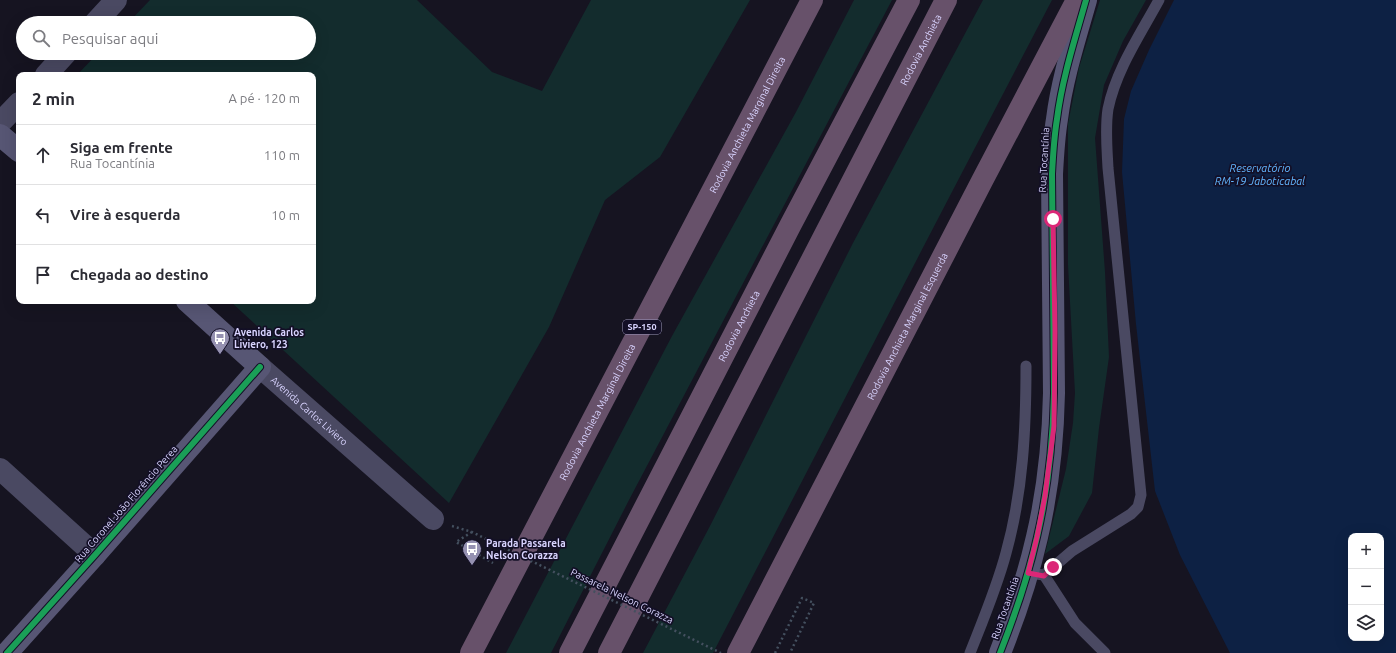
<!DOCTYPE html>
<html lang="pt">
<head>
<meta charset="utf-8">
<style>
	body { margin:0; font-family:Ubuntu,sans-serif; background:#f7f7f7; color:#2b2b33 }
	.controls { position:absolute; right:12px; bottom:12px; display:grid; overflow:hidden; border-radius:8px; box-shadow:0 4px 16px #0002 }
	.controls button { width:36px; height:36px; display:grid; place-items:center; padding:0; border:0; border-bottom:1px solid #e1e1e2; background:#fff; color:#2b2b33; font:20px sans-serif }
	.stop { position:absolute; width:12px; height:12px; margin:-9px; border:3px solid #db2777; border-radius:50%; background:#fff }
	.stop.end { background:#db2777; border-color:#fff; box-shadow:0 1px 4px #0008 }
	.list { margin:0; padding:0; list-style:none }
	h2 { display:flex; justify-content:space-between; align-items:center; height:52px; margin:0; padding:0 16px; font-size:17px }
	h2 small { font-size:13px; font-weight:400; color:#7c7c81 }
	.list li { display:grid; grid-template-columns:26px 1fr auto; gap:12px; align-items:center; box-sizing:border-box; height:60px; padding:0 16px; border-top:1px solid #e1e1e2 }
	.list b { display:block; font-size:15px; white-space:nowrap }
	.list p { margin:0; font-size:13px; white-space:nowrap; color:#7c7c81 }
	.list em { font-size:13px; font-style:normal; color:#7c7c81 }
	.icon { flex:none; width:22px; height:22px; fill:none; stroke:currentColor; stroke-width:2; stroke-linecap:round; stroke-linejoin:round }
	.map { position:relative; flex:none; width:1396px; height:653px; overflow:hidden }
	.search { position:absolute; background:#fff; box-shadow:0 4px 16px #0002; left:16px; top:16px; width:300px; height:44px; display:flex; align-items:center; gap:10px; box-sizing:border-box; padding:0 14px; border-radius:22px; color:#7c7c81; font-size:15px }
	.panel { position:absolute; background:#fff; box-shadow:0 4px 16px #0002; left:16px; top:72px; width:300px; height:232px; border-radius:8px }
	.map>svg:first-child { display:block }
</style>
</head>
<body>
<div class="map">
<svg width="1396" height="653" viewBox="0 0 1396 653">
	<rect width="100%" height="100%" fill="#161421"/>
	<g fill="#132c2d">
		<path d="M150 0H417L492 72 542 91 591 0H750L660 157 605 200 549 327 449 503 230 301H313V75H77L98 53H309V23H128Z"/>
		<path d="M854 0H892L629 500 551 653H506L672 336 796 112Z"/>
		<path d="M983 0H1052L929 236 713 653H643L710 526 853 243Z"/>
		<path d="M1100 0H1146L1123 41 1104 85 1095 138 1105 272 1109 357 1099 428 1092 493 1069 536 1045 554 1066 469 1073 423 1075 393 1068 265V124L1079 68Z"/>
	</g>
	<path fill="#0d2144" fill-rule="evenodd" d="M1174 0H1396V653H1230L1180 555 1155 491 1136 324 1122 172 1124 119 1131 91 1149 50ZM1351 536H1381V638H1351Z"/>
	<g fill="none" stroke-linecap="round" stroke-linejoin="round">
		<g stroke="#44505f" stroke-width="2.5" stroke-dasharray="2 3" stroke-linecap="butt">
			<path d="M452 526 472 532 490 541"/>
			<path d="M472 532 456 542 493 563"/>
			<path d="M775 653 802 598 814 603 790 653"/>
		</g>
		<g stroke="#4a4962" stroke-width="11">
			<path d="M1028 573 1044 575 1072 551 1131 514 1138 507 1141 495 1108 168C1107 148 1105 128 1108 109 1116 70 1140 35 1159 0"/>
			<path d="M1044 575 1075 623 1105 653"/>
			<path d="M970 653C983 620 997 587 1006 553 1023 492 1026 429 1026 366"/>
		</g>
		<g stroke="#4a4962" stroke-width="22">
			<path d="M95 23 116 0"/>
			<path d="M46 75 66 53"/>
			<path d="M0 123 19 103"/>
			<path id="s1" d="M260 367 433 519"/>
			<path d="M0 469 95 555"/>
		</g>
		<g stroke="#575674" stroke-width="22">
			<path d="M0 135 19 151"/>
			<path d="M7 653 95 555 260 367 187 301"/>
			<path d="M1000 653C1015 615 1028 577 1037 537 1048 490 1053 441 1054 393L1052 174C1053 155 1054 137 1057 119 1062 79 1075 39 1086 0"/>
		</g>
		<g stroke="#67516a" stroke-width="22">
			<path id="s2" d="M471 653 812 0"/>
			<path id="s3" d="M570 653 790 226 909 0"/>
			<path id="s4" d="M609 653 946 0"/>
			<path id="s5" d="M738 653 982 181 1077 0"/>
		</g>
		<path stroke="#44505f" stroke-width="2.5" stroke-dasharray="2 3" stroke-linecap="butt" d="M490 541 721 653"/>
		<g stroke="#130f26" stroke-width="8">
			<g id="cycleway">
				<path d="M7 653 95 555 260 367"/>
				<path d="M1000 653C1015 615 1028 577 1037 537 1048 490 1053 441 1054 393L1052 174C1053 155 1054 137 1057 119 1062 79 1075 39 1086 0"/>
			</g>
		</g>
		<use href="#cycleway" stroke="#1a9f57" stroke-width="6"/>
	</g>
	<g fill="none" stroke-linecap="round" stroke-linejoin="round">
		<path stroke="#db2777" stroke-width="5" d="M1053 219 1055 331 1054 426 1045 496 1037 537 1028 573 1044 576 1053 567"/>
	</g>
	<defs>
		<g id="bus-pin" transform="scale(1)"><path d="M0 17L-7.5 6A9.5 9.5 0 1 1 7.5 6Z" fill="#9591b1" stroke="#130f26"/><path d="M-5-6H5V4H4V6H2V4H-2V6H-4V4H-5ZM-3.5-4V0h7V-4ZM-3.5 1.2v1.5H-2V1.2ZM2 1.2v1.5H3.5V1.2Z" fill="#fff"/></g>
	</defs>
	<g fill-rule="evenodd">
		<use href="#bus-pin" x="220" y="338"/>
		<use href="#bus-pin" x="472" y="549"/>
	</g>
	<g text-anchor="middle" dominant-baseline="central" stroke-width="3.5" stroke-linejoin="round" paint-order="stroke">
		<rect fill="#130f26" stroke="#9e99be" stroke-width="1" x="623" y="320" width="38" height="14" rx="3"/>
		<g font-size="9" font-weight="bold" fill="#d9d4ff">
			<text x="642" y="327">SP-150</text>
		</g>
		<g font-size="10" fill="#d9d4ff" stroke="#130f26">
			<text stroke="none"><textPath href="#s4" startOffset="679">Rodovia Anchieta</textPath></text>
			<text stroke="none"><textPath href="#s2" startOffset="596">Rodovia Anchieta Marginal Direita</textPath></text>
			<text transform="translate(1044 160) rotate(-87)">Rua Tocantínia</text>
			<text stroke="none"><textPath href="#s3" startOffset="368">Rodovia Anchieta</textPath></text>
			<text stroke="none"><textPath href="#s5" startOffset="368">Rodovia Anchieta Marginal Esquerda</textPath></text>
			<text stroke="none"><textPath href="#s1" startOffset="66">Avenida Carlos Liviero</textPath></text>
			<text stroke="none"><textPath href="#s2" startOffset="272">Rodovia Anchieta Marginal Direita</textPath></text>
			<text transform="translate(126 504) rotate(-49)">Rua Coronel João Florêncio Perea</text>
			<text transform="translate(622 596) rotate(26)">Passarela Nelson Corazza</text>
			<text transform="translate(1005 608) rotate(-71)">Rua Tocantínia</text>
		</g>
		<g font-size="10" font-weight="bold" fill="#d9d4ff" stroke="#130f26" text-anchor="start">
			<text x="234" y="332">Avenida Carlos<tspan x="234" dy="12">Liviero, 123</tspan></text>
			<text x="486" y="543">Parada Passarela<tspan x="486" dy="12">Nelson Corazza</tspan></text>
		</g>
		<g font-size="11" font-style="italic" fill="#62b6ff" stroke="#130f26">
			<text x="1260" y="168">Reservatório<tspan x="1260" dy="13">RM-19 Jaboticabal</tspan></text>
		</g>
	</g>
</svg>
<div class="controls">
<button>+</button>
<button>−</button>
<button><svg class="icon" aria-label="layers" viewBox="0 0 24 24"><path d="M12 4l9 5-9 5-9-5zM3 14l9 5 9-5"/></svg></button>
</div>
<div class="stop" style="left:1053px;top:219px"></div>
<div class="stop end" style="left:1053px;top:567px"></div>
<div class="search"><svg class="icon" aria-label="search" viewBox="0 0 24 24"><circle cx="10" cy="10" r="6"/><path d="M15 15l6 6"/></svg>Pesquisar aqui</div>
<section class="panel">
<h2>2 min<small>A pé · 120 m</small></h2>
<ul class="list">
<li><svg class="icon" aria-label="ahead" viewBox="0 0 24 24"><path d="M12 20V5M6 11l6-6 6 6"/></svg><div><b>Siga em frente</b><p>Rua Tocantínia</p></div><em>110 m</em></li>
<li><svg class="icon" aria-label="left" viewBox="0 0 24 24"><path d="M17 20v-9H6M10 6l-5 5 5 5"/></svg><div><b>Vire à esquerda</b></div><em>10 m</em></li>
<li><svg class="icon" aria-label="arrive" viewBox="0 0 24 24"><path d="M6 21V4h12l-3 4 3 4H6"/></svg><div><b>Chegada ao destino</b></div></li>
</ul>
</section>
</div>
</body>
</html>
